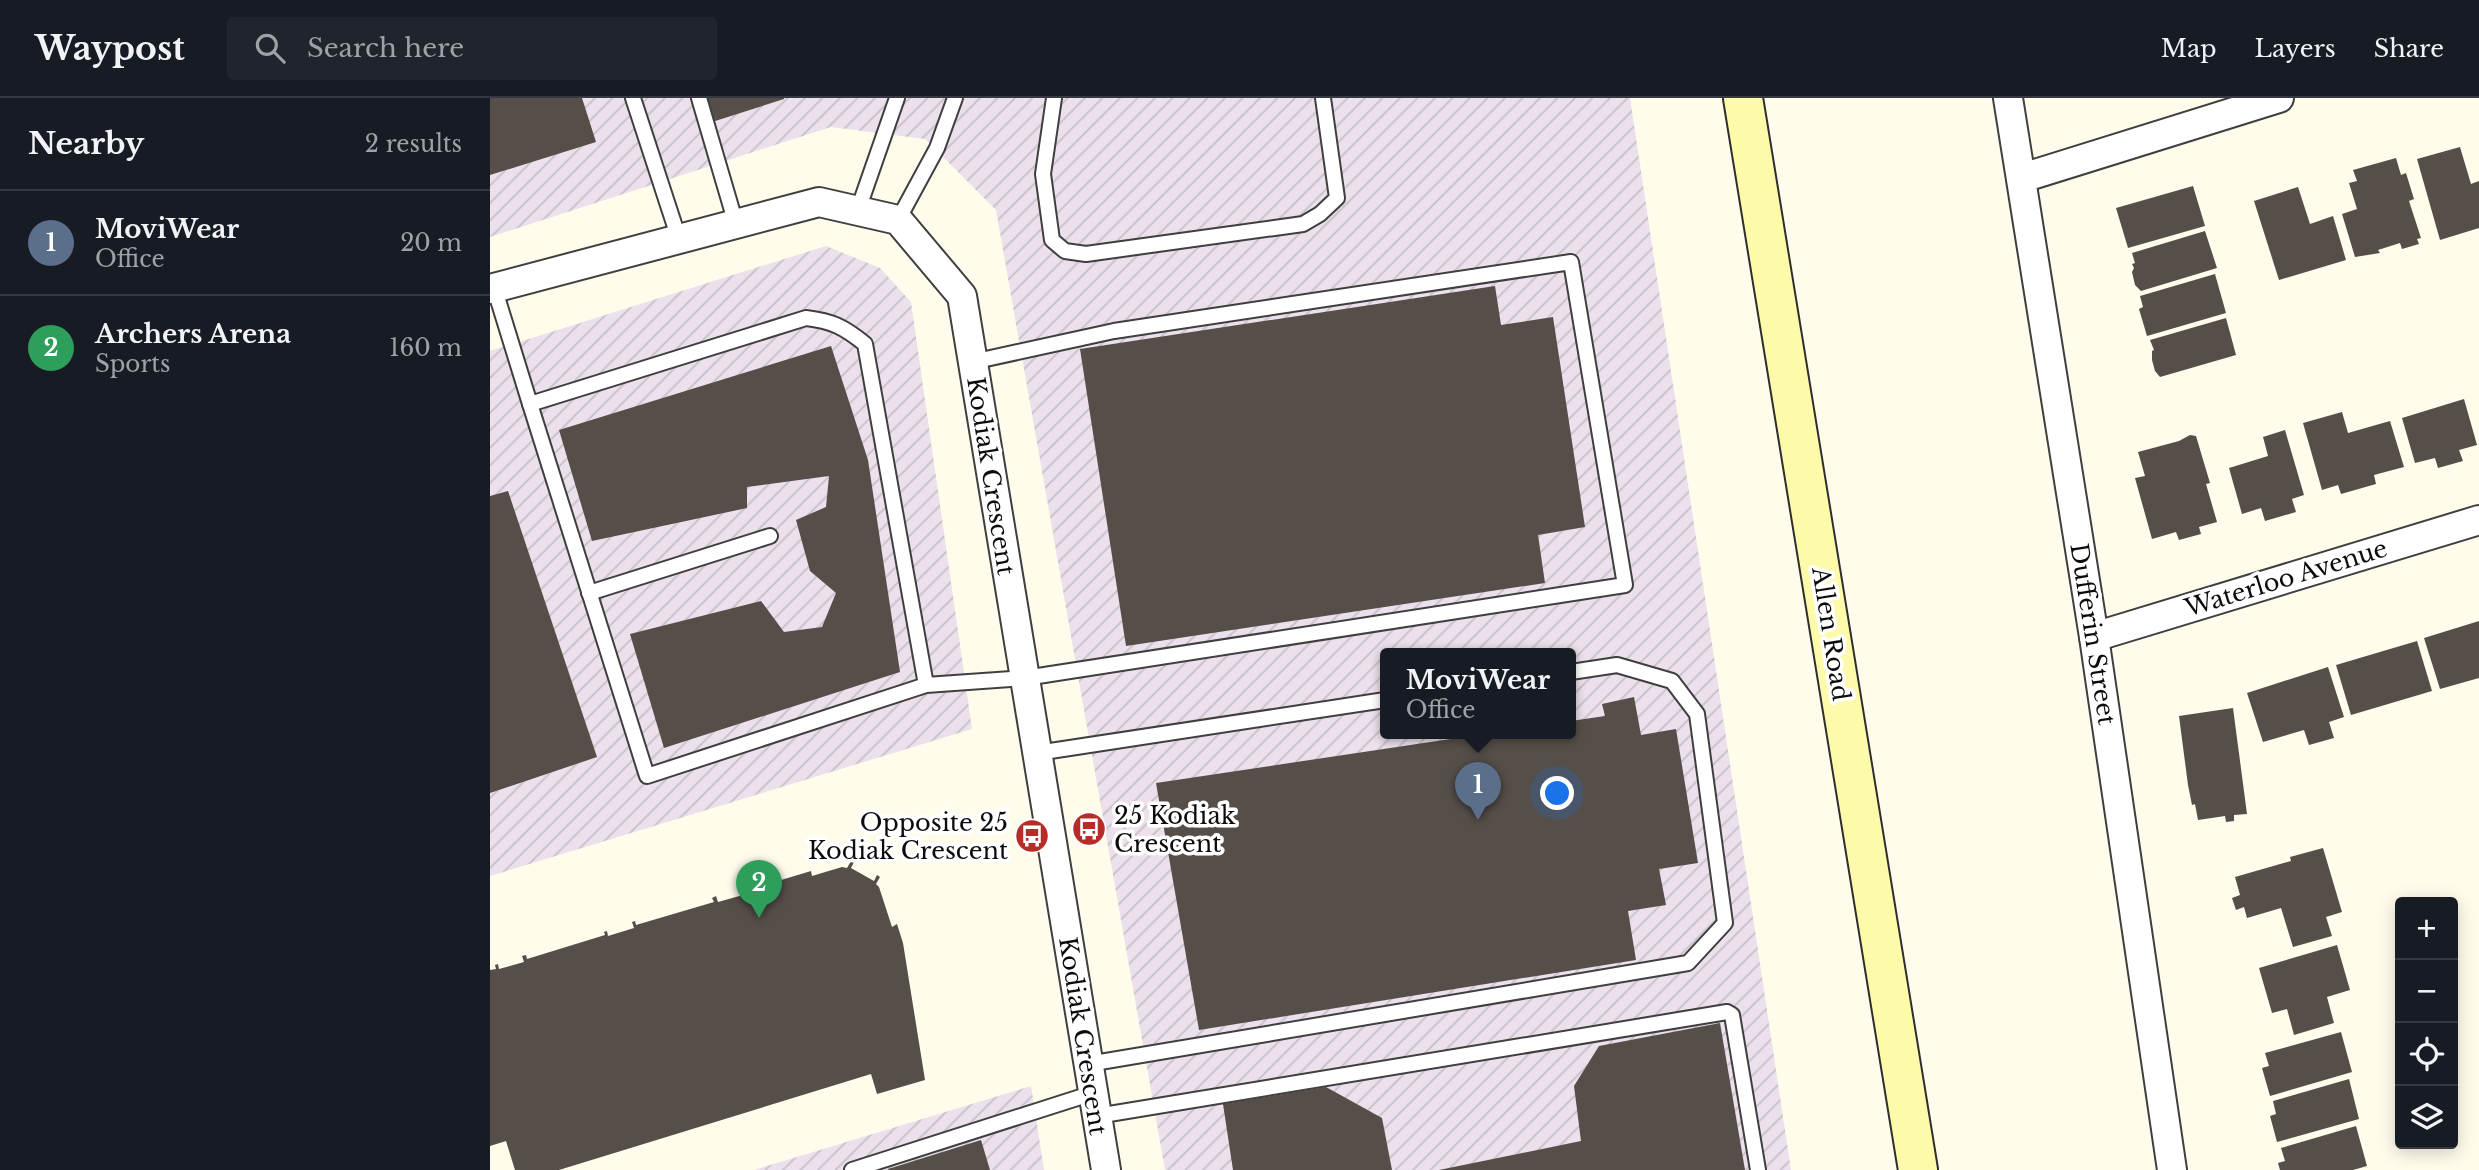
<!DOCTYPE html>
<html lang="en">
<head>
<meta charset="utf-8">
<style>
	body { margin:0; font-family:"Libre Baskerville",serif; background:#20242c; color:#f1f3f6 }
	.controls { position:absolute; right:21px; bottom:21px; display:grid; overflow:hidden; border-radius:7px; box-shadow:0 4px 18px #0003 }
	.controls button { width:63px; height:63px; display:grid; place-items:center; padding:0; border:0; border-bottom:2px solid #363941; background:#171b24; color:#f1f3f6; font:35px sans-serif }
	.you { position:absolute; left:1068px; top:696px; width:24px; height:24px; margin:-18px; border:5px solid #fff; border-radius:50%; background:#1a73e8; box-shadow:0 0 0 10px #1a73e833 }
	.badge { display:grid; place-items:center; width:46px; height:46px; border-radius:50%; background:#ea580c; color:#fff; font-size:23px; font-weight:700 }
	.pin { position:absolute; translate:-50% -58px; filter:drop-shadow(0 2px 4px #0008) }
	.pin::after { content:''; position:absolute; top:37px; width:24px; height:21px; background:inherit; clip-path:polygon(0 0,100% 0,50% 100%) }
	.popup { position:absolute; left:890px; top:550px; width:196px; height:91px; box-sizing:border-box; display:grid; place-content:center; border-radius:7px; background:#171b24; filter:drop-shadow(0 2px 5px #0005); font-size:23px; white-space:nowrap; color:#9ea1a6 }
	.popup b { font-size:26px; color:#f1f3f6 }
	.popup::after { content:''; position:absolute; left:50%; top:100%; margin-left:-14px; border:14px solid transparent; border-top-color:#171b24 }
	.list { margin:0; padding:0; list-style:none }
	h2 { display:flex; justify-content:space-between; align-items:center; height:91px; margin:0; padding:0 28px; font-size:30px }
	h2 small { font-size:23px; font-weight:400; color:#9ea1a6 }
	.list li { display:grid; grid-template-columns:46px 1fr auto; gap:21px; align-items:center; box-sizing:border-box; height:105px; padding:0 28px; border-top:2px solid #363941 }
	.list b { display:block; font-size:26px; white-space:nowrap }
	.list p { margin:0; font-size:23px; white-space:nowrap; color:#9ea1a6 }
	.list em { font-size:23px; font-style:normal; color:#9ea1a6 }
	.icon { flex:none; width:38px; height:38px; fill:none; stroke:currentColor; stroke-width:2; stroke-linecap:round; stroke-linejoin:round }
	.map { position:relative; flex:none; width:1989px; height:1072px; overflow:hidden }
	header { display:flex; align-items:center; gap:42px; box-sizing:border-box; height:98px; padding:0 35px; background:#171b24; border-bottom:2px solid #363941 }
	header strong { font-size:33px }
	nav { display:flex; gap:38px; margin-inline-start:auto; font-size:24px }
	.search { width:490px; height:63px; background:#20242c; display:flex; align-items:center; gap:18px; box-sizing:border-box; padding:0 24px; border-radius:7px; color:#9ea1a6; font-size:26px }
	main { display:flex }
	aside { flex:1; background:#171b24 }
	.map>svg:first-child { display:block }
</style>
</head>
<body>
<header>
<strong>Waypost</strong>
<div class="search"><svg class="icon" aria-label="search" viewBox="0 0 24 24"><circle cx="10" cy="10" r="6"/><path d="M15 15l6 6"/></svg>Search here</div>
<nav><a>Map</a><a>Layers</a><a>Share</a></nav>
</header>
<main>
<aside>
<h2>Nearby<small>2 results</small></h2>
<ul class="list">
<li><span class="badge" style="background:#5c6f8a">1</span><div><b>MoviWear</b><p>Office</p></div><em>20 m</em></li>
<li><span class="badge" style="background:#2e9e5b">2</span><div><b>Archers Arena</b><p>Sports</p></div><em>160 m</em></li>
</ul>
</aside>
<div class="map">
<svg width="1989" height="1072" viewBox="0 0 1989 1072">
	<defs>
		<pattern id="industrial-furrows" width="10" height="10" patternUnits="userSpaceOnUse" patternTransform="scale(1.75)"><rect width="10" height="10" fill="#ebe0eb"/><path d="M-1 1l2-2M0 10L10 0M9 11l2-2" fill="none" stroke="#c8bfc8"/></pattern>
	</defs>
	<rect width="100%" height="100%" fill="#fffcec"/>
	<g fill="url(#industrial-furrows)" fill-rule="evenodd">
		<path d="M0 0H1140L1301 1072H675L506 112 435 41 341 29 0 139ZM895 556H1081V636H895Z"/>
		<path d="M336 148 390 170 421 204 482 631 0 778V253Z"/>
		<path d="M541 988 554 1072H264Z"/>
	</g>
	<g fill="#554e49">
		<path d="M0 0H92L106 44 0 77Z"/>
		<path d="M216 0H294V1L222 24Z"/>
		<path d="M1970 49 1981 86 1989 83V130L1950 142 1927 61Z"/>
		<path d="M1906 60 1911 77 1916 75 1924 101 1919 103 1931 140 1927 141 1929 146 1912 151 1910 145 1888 152 1890 155 1865 159 1852 116 1867 111 1859 85 1867 83 1863 72Z"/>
		<path d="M1703 88 1715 128 1638 150 1626 110Z"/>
		<path d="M1808 89 1820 126 1843 118 1856 162 1789 182 1764 103Z"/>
		<path d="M1715 133 1727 170 1651 193 1645 187 1642 174 1644 170 1642 166 1645 165 1642 155Z"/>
		<path d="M1725 176 1736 215 1657 238 1649 211 1653 209 1650 198Z"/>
		<path d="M1005 188 1011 227 1063 219 1095 429 1048 437 1055 485 636 548 590 251Z"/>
		<path d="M1736 220 1746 257 1670 279 1665 273 1662 262V253L1664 252 1660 242Z"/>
		<path d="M341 248 378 362 410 574 174 650 140 536 271 503 294 534 332 529 346 495 320 473 306 422 336 409 339 378 257 389V410L102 443 69 332Z"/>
		<path d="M1974 301 1987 347 1969 352 1973 363 1948 370 1945 360 1925 365 1912 320Z"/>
		<path d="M1852 314 1858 335 1900 323 1914 369 1884 377 1886 386 1851 396 1848 387 1832 392 1813 325Z"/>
		<path d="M1795 332 1814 397 1802 401 1806 414 1775 423 1771 410 1752 416 1739 370 1778 358 1773 339Z"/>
		<path d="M1700 337 1706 338 1720 385 1716 386 1727 424 1709 429 1711 436 1689 442 1686 434 1662 441 1645 380 1655 378 1648 354 1689 343Z"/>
		<path d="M18 393 107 659 0 695V398Z"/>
		<path d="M1989 523V580L1950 591 1934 540Z"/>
		<path d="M1927 543 1942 593 1861 617 1846 567Z"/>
		<path d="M1838 569 1854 619 1839 624 1844 640 1819 647 1814 632 1773 644 1757 595Z"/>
		<path d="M1144 599 1151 637 1186 631 1208 765 1169 771 1176 807 1138 813 1146 862 709 932 666 685 994 636H1081V623L1115 618 1112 606Z"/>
		<path d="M1743 610 1757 716 1744 717V723L1736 724 1735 718 1708 722 1705 706 1702 707 1698 687 1689 618Z"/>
		<path d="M1833 750 1852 814 1836 819 1842 838 1803 849 1791 810 1757 820 1754 809 1746 812 1742 800 1750 797 1745 779 1801 763 1800 759Z"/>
		<path d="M361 763 364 764 361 770 384 783 387 777 390 779 386 786 389 789 402 829 407 826 413 845 435 982 387 996 381 976 69 1072H25L16 1043 0 1048V872L6 871 5 867 8 866 9 871 34 864 32 858 36 857 37 861 115 837 114 834 117 833 118 838 144 830 142 824 145 823 146 827 224 804 222 800 226 798 228 804 253 797 251 790H254L255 793 321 773 322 778 352 769 357 770Z"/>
		<path d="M1847 847 1860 892 1837 899 1844 925 1804 937 1797 911 1782 915 1769 870Z"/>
		<path d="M1230 925 1255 1072H949L1091 1043 1084 988 1109 948Z"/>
		<path d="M1851 934 1862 974 1780 998 1772 970 1779 968 1775 955Z"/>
		<path d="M1859 981 1869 1021 1787 1044 1780 1018 1786 1016 1783 1003Z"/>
		<path d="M836 989 892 1020 902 1072H743L733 1006Z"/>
		<path d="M1866 1028 1877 1068 1863 1072H1790L1788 1065 1795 1063 1791 1050Z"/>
		<path d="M491 1042 500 1072H398V1071Z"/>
	</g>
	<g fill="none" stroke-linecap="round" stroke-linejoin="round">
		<g stroke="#3f3f3f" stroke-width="18">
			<g id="lane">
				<path d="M143 0 189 141"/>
				<path d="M209 0 246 126"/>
				<path d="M564 0 553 76 562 142 575 153 596 156 813 126 830 116 847 100 833 0"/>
				<path d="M368 112 407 0"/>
				<path d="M408 122 447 50 465 0"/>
				<path d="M4 189 40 306"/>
				<path d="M99 495 280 438"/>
				<path d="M436 587 375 246C354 229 342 223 316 220L40 306 157 678 436 587 535 580 1135 487 1081 164 624 233 482 264"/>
				<path d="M547 655 895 602"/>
				<path d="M598 966 1198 865 1235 825 1207 616 1182 583 1127 567 1081 574"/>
				<path d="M607 1018 1237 914 1242 917 1268 1072"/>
				<path d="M362 1072 603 995"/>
			</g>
		</g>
		<g stroke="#3f3f3f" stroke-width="32">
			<g id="street">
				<path d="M1518 0 1604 539 1682 1072"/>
				<path d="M1532 80 1789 0"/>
				<path d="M0 191 329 104 408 122 472 198 616 1072"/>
				<path d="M1604 539 1989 422"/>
			</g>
		</g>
		<g stroke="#2e2e2e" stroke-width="42">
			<path id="secondary" d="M1253 0 1428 1072"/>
		</g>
		<use href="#lane" stroke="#fff" stroke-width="14"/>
		<use href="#street" stroke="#fff" stroke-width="28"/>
		<use href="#secondary" stroke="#fdfaa9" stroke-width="38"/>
	</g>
	<defs>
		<g id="bus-disc" transform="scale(1.75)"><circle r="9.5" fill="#b82c28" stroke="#fff"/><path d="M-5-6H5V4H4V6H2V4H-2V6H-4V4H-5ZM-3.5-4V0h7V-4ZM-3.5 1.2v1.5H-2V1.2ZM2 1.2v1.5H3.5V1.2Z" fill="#fff"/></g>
	</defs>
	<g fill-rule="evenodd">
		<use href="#bus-disc" x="599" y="731"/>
		<use href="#bus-disc" x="542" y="738"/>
	</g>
	<g text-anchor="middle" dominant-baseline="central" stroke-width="7" stroke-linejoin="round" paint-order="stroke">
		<g font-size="24" fill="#0c0c0c" stroke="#fff">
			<text transform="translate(501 378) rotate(81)">Kodiak Crescent</text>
			<text transform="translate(1796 480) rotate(-17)">Waterloo Avenue</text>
			<text transform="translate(1341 536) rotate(81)">Allen Road</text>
			<text transform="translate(1603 536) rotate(81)">Dufferin Street</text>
			<text transform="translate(593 938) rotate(81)">Kodiak Crescent</text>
		</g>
		<g font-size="24" fill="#0c0c0c" stroke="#fff" text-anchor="start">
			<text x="624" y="717">25 Kodiak<tspan x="624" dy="28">Crescent</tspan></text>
			<text x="518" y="724" text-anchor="end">Opposite 25<tspan x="518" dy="28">Kodiak Crescent</tspan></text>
		</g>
	</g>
</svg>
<div class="controls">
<button>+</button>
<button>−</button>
<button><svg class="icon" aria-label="locate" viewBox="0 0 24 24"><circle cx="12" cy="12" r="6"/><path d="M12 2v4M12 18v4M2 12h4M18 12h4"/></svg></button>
<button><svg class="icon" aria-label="layers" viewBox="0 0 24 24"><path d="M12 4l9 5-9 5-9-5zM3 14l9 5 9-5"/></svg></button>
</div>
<div class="you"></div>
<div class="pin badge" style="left:988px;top:722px;background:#5c6f8a">1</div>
<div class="popup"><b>MoviWear</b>Office</div>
<div class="pin badge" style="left:269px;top:820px;background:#2e9e5b">2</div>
</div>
</main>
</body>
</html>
